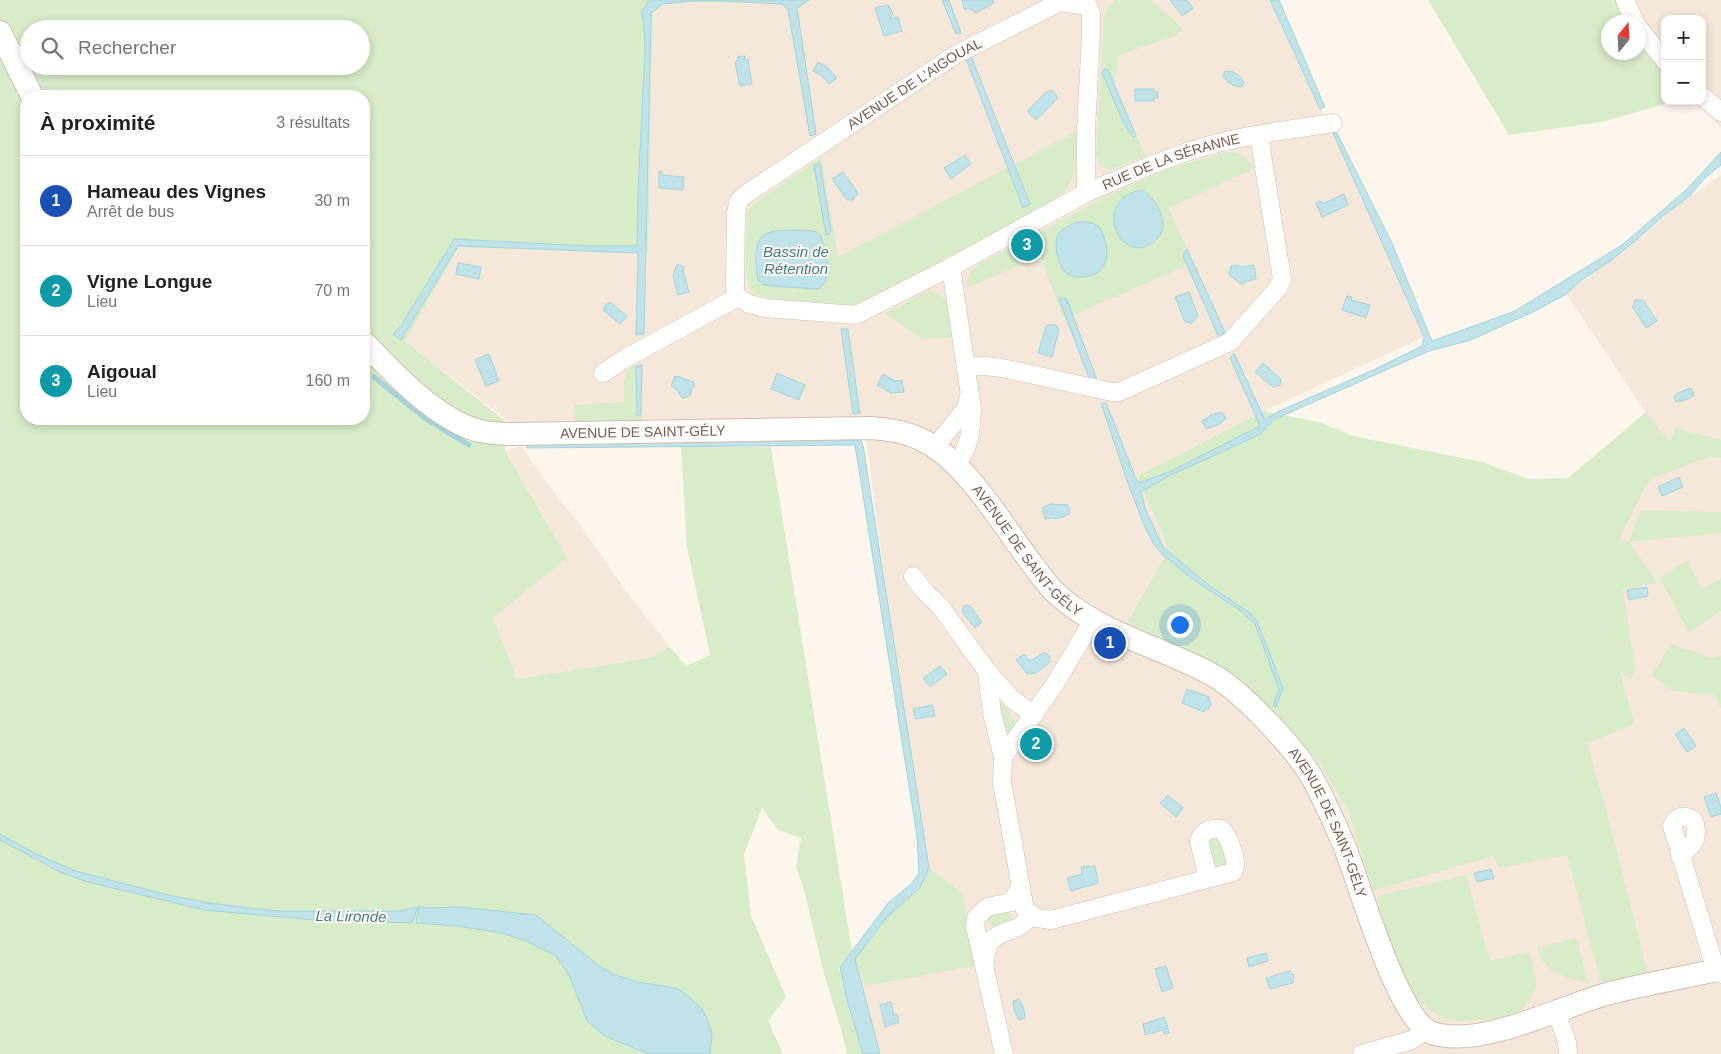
<!DOCTYPE html>
<html lang="fr">
<head>
<meta charset="utf-8">
<style>
	body { margin:0; font-family:Arial,sans-serif; background:#f2f2f2; color:#202124 }
	.controls { position:absolute; right:15px; top:15px; display:grid; overflow:hidden; border-radius:10px; box-shadow:0 2px 8px #0003 }
	.controls button { width:45px; height:45px; display:grid; place-items:center; padding:0; border:0; border-bottom:1px solid #e0e0e0; background:#fff; color:#202124; font:25px sans-serif }
	.compass { position:absolute; left:1601px; top:15px; width:45px; height:45px; border-radius:50%; background:#fff; box-shadow:0 2px 8px #0003; rotate:18deg }
	.you { position:absolute; left:1179px; top:624px; width:18px; height:18px; margin:-12px; border:4px solid #fff; border-radius:50%; background:#1a73e8; box-shadow:0 0 0 8px #1a73e833 }
	.badge { display:grid; place-items:center; width:32px; height:32px; border-radius:50%; background:#b45309; color:#fff; font-size:16px; font-weight:700 }
	.pin { position:absolute; translate:-50% -50%; border:2px solid #fff; box-shadow:0 1px 5px #0006 }
	.list { margin:0; padding:0; list-style:none }
	h2 { display:flex; justify-content:space-between; align-items:center; height:65px; margin:0; padding:0 20px; font-size:21px }
	h2 small { font-size:16px; font-weight:400; color:#757577 }
	.list li { display:grid; grid-template-columns:32px 1fr auto; gap:15px; align-items:center; box-sizing:border-box; height:90px; padding:0 20px; border-top:1px solid #e0e0e0 }
	.list b { display:block; font-size:19px; white-space:nowrap }
	.list p { margin:0; font-size:16px; white-space:nowrap; color:#757577 }
	.list em { font-size:16px; font-style:normal; color:#757577 }
	.icon { flex:none; width:28px; height:28px; fill:none; stroke:currentColor; stroke-width:2; stroke-linecap:round; stroke-linejoin:round }
	.map { position:relative; flex:none; width:1721px; height:1054px; overflow:hidden }
	.search { position:absolute; background:#fff; box-shadow:0 2px 8px #0003; left:20px; top:20px; width:350px; height:55px; display:flex; align-items:center; gap:12px; box-sizing:border-box; padding:0 18px; border-radius:28px; color:#757577; font-size:19px }
	.panel { position:absolute; background:#fff; box-shadow:0 2px 8px #0003; left:20px; top:90px; width:350px; height:335px; border-radius:20px }
	.map>svg:first-child { display:block }
</style>
</head>
<body>
<div class="map">
<svg width="1721" height="1054" viewBox="0 0 1721 1054">
	<rect width="100%" height="100%" fill="#fdf6ec"/>
	<g fill="#f5e8da">
		<path d="M810 0H1271L1333 133 1424 337 1264 411 1137 476 1169 549 1127 622 1221 669 1317 760 1348 811 1373 891 1582 739 1556 555 1664 440 1566 294 1647 233 1668 213 1721 175V1054H880L855 959 929 868 893 639 863 418 513 425 405 341 459 247 648 254 653 13 663 5 692 2 781 4 799 8Z"/>
		<path d="M1619 0H1721V128L1693 101H1702V19H1665V64Z"/>
		<path d="M521 446 558 498 574 516 628 594 670 647 649 658 517 679 492 618 567 558 505 451Z"/>
	</g>
	<g fill="#d8ecc9" fill-rule="evenodd">
		<path d="M0 0H810L799 8 781 4 692 2 663 5 653 13 648 254 459 247 405 341 505 421V451L567 558 493 618 517 679 649 658 670 647 686 666 710 655 687 547 681 447H771L852 951 839 968 845 997 863 1054H847L841 1029 824 974 804 890 796 867 801 838 778 830 762 808 744 854 751 916 786 997 768 1021 783 1054H0ZM29 29H361V66H29ZM26 96H364V419H26Z"/>
		<path d="M1115 0H1151L1182 28 1178 35 1119 55 1114 86 1146 156 1110 170 1100 165 1096 155 1104 19 1107 9Z"/>
		<path d="M1428 0H1632L1665 56V101H1676L1602 122 1509 135ZM1608 22H1638V52H1608Z"/>
		<path d="M1077 131C1076 151 1078 177 1064 192 1058 197 1051 201 1045 206L855 306 767 298 755 294 749 286 746 277V226L748 210 757 201 821 158 838 257Z"/>
		<path d="M1228 152C1241 152 1249 157 1253 169L1169 208 1193 263 1064 319 1040 256 967 288C967 279 969 271 977 265L1113 193 1154 175 1170 168Z"/>
		<path d="M931 291C954 296 950 319 952 338L922 339 885 314 924 293Z"/>
		<path d="M636 363 637 415H641V422L575 423 574 405 624 402C624 387 621 372 636 363Z"/>
		<path d="M1264 411 1322 423 1353 436 1482 462 1529 479 1568 478 1646 412 1669 441 1676 428 1721 440V458L1709 457 1650 479 1622 533 1619 544 1629 541 1641 510 1721 512V533L1629 542 1658 583 1623 589 1635 670 1631 680 1620 672 1635 724 1587 743 1607 813 1648 973 1601 983 1567 855 1499 868 1493 856 1373 891 1348 811 1317 760 1221 669 1127 622 1169 549 1137 476Z"/>
		<path d="M1687 560 1702 589 1721 578V611L1689 633 1660 578Z"/>
		<path d="M1671 644 1712 658 1721 655V709L1714 695 1673 691 1652 676Z"/>
		<path d="M1000 703H1002L1015 721 1014 727 1008 735 1004 733Z"/>
		<path d="M1215 836 1219 839 1226 862 1222 867 1213 866 1208 841 1209 838Z"/>
		<path d="M929 868 963 894 975 966 865 986 855 959 889 915 920 888Z"/>
		<path d="M1466 875 1490 961 1529 951 1536 978V989L1530 1000 1520 1011 1496 1019 1459 1021 1443 1018 1428 1009 1415 997 1392 951 1377 896Z"/>
		<path d="M1007 912 1012 916 1008 921 992 926 988 923V919L990 916Z"/>
		<path d="M1577 938 1588 982C1566 979 1542 971 1537 948Z"/>
	</g>
	<g fill="#bfe3e8" stroke="#a5d3da">
		<path d="M650 0H809L797 8 816 134 810 136 788 10 782 4 723 1H692L663 4 651 13 644 334 636 335 638 253 458 246 401 340 393 334 401 326 454 239 588 246H637L638 192 645 51 644 25 641 12Z"/>
		<path d="M942 0H949L961 33 956 34Z"/>
		<path d="M962 0H993L994 3 976 13 970 9H964Z"/>
		<path d="M1170 0H1187L1193 8 1182 16Z"/>
		<path d="M1270 0H1279L1325 107 1320 109Z"/>
		<path d="M888 5 893 13 889 19 898 17 902 31 884 36 875 8Z"/>
		<path d="M745 56V60L748 59 752 84 740 86 735 62 738 61 737 57Z"/>
		<path d="M971 56 1030 204 1023 208 966 59Z"/>
		<path d="M818 62 828 68 837 78 829 84 822 76 813 71Z"/>
		<path d="M1105 69 1108 70 1136 136 1133 137 1123 122 1102 73Z"/>
		<path d="M1225 71C1233 70 1242 76 1244 83L1241 87C1234 87 1226 82 1223 76Z"/>
		<path d="M1135 89H1154V92H1158V98H1154V101H1135Z"/>
		<path d="M1051 90 1056 94 1057 99 1036 120 1027 111 1045 93Z"/>
		<path d="M1333 133H1337L1392 243 1432 341 1515 311 1622 245 1686 190 1721 152V165L1705 178 1690 196 1663 216 1640 237 1609 262 1583 279 1565 295 1533 312 1471 340 1429 351 1273 420 1261 434 1169 476 1141 492 1146 511 1163 547 1210 586 1250 613 1257 621 1283 688 1276 707 1273 706 1279 689 1255 624 1241 611 1191 578 1163 555 1153 543 1144 525 1126 478 1101 403H1106L1137 481 1141 482 1169 472 1260 426 1230 358 1234 353 1265 420 1277 412 1373 370 1422 346 1424 337Z"/>
		<path d="M965 155 971 164 951 179 944 168Z"/>
		<path d="M820 163 831 231 829 234 826 235 814 165Z"/>
		<path d="M659 171H662V175L684 177 683 190 659 188Z"/>
		<path d="M843 172 858 193 853 200H847L832 179Z"/>
		<path d="M1142 190C1156 198 1172 225 1157 239 1123 273 1087 199 1142 190Z"/>
		<path d="M1344 194 1348 205 1322 217 1316 203 1319 201 1324 203Z"/>
		<path d="M1077 222C1084 222 1090 221 1096 225 1101 228 1102 232 1104 238 1112 259 1103 278 1079 277 1073 277 1070 276 1065 272 1058 265 1053 244 1058 235 1061 229 1071 225 1077 222Z"/>
		<path d="M795 230 814 231 820 234C825 249 836 279 818 289L771 286 764 285 758 280C756 269 753 242 764 235 772 229 786 231 795 230Z"/>
		<path d="M1187 249 1225 332 1219 338 1183 256Z"/>
		<path d="M458 263 481 267 479 279 456 274Z"/>
		<path d="M677 264 684 267 683 271 689 292 678 295 673 276Z"/>
		<path d="M1237 265 1241 267 1254 265 1256 279 1247 281 1242 285 1229 275 1231 266Z"/>
		<path d="M1189 292 1198 316 1192 323 1185 322 1175 297Z"/>
		<path d="M1347 296 1352 297 1351 300 1370 305 1366 318 1342 310Z"/>
		<path d="M1063 297 1067 300 1097 380 1089 378 1059 299Z"/>
		<path d="M1635 300H1643L1657 321 1646 328 1632 306 1634 305Z"/>
		<path d="M610 302 627 316 620 324 604 311V306Z"/>
		<path d="M1048 325H1056L1059 330 1052 357 1038 353 1046 327Z"/>
		<path d="M841 329H848L860 413 853 414Z"/>
		<path d="M489 354 499 381 486 386 475 360Z"/>
		<path d="M1263 363 1281 379 1280 385 1273 387 1255 372Z"/>
		<path d="M642 365 641 415 638 416 637 415 636 366Z"/>
		<path d="M777 373 805 385 799 400 771 389Z"/>
		<path d="M883 374 895 381 902 380 904 392 891 393 877 385Z"/>
		<path d="M677 376 694 382V387L691 389V394L688 397 682 398 677 390 671 386 674 377Z"/>
		<path d="M1691 388 1694 395 1688 399 1676 402 1674 396 1680 392Z"/>
		<path d="M1222 412 1226 419 1220 424 1206 429 1202 421 1211 415Z"/>
		<path d="M854 440 861 441 863 445 929 868 920 888 889 915 855 959 880 1054H863L846 997 840 967 888 903 911 884 919 873 917 836 855 445 527 448 526 443Z"/>
		<path d="M1679 477 1683 487 1662 496 1658 487Z"/>
		<path d="M1050 504 1068 505 1070 514 1057 519 1052 518 1045 519 1042 508Z"/>
		<path d="M1647 587 1648 596 1629 600 1627 590Z"/>
		<path d="M967 605 970 606 982 622 975 628 963 613V607Z"/>
		<path d="M1045 652 1050 657V662L1036 673 1027 674 1016 660 1024 654 1029 660H1032Z"/>
		<path d="M940 666 947 674 930 687 923 678Z"/>
		<path d="M1187 689 1209 697 1211 704 1209 709H1205L1204 712 1182 703Z"/>
		<path d="M933 705 935 716 915 719 913 709Z"/>
		<path d="M1684 728 1696 746 1687 752 1675 734Z"/>
		<path d="M1716 793 1721 807V814L1711 817 1704 797Z"/>
		<path d="M1168 795 1183 808 1176 817 1160 803Z"/>
		<path d="M0 834 36 854 76 871 168 895 209 903 277 911H399L418 907 412 923 315 920 204 910 88 882 60 872 0 840Z"/>
		<path d="M1095 866 1098 883 1071 891 1067 878 1082 874 1081 867Z"/>
		<path d="M1491 869 1494 878 1477 882 1474 873Z"/>
		<path d="M419 906 427 908 459 907 536 915 598 965 613 974 637 982 676 988 687 995 702 1009 707 1018 712 1034 710 1054H649L605 1036 587 1021 569 975 556 956 526 941 502 933 458 926 416 923Z"/>
		<path d="M1266 953 1268 961 1249 967 1247 958Z"/>
		<path d="M1166 966 1173 988 1162 992 1155 969Z"/>
		<path d="M1290 971 1294 975 1293 983 1270 989 1266 978Z"/>
		<path d="M1019 999C1023 1005 1025 1011 1025 1018L1019 1020 1014 1010 1013 1001Z"/>
		<path d="M891 1002 894 1015 897 1014 899 1022 885 1027 880 1005Z"/>
		<path d="M1165 1017 1169 1033 1164 1034 1163 1030 1145 1035 1143 1024Z"/>
	</g>
	<g fill="none" stroke-linecap="round" stroke-linejoin="round">
		<path stroke="#a5d3da" stroke-width="5" d="M374 377 426 419 469 445"/>
		<g stroke="#d1beb0" stroke-width="19">
			<g id="minor">
				<path d="M1625 0 1635 22"/>
				<path d="M1638 27 1665 61"/>
				<path d="M1702 96 1721 112"/>
				<path id="s1" d="M1086 193C1121 178 1157 161 1193 150 1238 136 1287 130 1333 123"/>
				<path id="s2" d="M951 267 856 315 765 308 749 304 738 297 735 292 736 213 739 200 746 194 955 55 1060 2 1088 6 1091 14V35L1086 129V193L951 267 972 409C971 430 970 449 955 465"/>
				<path d="M966 367 985 366 1002 368 1112 392H1119L1230 342 1278 288 1282 279 1259 136"/>
				<path d="M603 373 624 359 738 297"/>
				<path d="M935 447 966 408 969 397"/>
				<path d="M913 576 925 592 939 605 987 671 1012 699 1034 715"/>
				<path d="M1093 620 1055 684 1003 757 1002 782 1025 910 1037 918 1051 920 1233 872C1239 862 1229 836 1221 829 1210 828 1203 830 1199 841L1208 878"/>
				<path d="M987 671 992 713 1003 757"/>
				<path d="M1680 856C1693 846 1700 838 1694 821 1685 814 1677 815 1672 826L1713 961 1716 970 1721 974"/>
				<path d="M985 962C986 955 986 944 993 939 1005 928 1021 932 1030 915"/>
				<path d="M1557 1012 1567 1042 1568 1054"/>
				<path d="M1004 1054 975 926 976 918 987 907 1012 902 1020 887"/>
				<path d="M1362 1054 1412 1040 1426 1030"/>
			</g>
		</g>
		<g stroke="#d1beb0" stroke-width="24">
			<g id="tertiary">
				<path d="M0 32 32 96"/>
				<path id="s3" d="M364 342C393 373 438 421 480 431 491 434 503 434 515 434L869 428C886 429 904 431 920 439 965 459 1003 526 1032 564 1041 575 1048 587 1059 596 1101 633 1160 647 1209 673 1239 688 1294 747 1311 776 1324 798 1334 822 1344 845 1359 881 1397 1020 1432 1033 1480 1049 1559 1007 1607 994 1644 984 1683 978 1721 969"/>
			</g>
		</g>
		<use href="#minor" stroke="#fff" stroke-width="18"/>
		<use href="#tertiary" stroke="#fff" stroke-width="22"/>
	</g>
	<g text-anchor="middle" dominant-baseline="central" stroke-width="4" stroke-linejoin="round" paint-order="stroke">
		<g font-size="14" fill="#7a5c4d" stroke="#fffaf3">
			<text stroke="none"><textPath href="#s2" startOffset="536">AVENUE DE L'AIGOUAL</textPath></text>
			<text stroke="none"><textPath href="#s1" startOffset="91">RUE DE LA SÉRANNE</textPath></text>
			<text stroke="none"><textPath href="#s3" startOffset="311">AVENUE DE SAINT-GÉLY</textPath></text>
			<text stroke="none"><textPath href="#s3" startOffset="746">AVENUE DE SAINT-GÉLY</textPath></text>
			<text stroke="none"><textPath href="#s3" startOffset="1166">AVENUE DE SAINT-GÉLY</textPath></text>
		</g>
		<g font-size="15" font-style="italic" fill="#437c86" stroke="#fffaf3">
			<text x="796" y="251">Bassin de<tspan x="796" dy="17">Rétention</tspan></text>
			<text transform="translate(351 916) rotate(1)">La Lironde</text>
		</g>
	</g>
</svg>
<div class="controls">
<button>+</button>
<button>−</button>
</div>
<svg class="compass" viewBox="-18 -18 36 36"><path d="M0-13l5 13h-10z" fill="#e53935"/><path d="M0 13l5-13h-10z" fill="#757577"/></svg>
<div class="you"></div>
<div class="pin badge" style="left:1110px;top:643px;background:#1a4fb4">1</div>
<div class="pin badge" style="left:1036px;top:744px;background:#0f9aa8">2</div>
<div class="pin badge" style="left:1027px;top:245px;background:#0f9aa8">3</div>
<div class="search"><svg class="icon" aria-label="search" viewBox="0 0 24 24"><circle cx="10" cy="10" r="6"/><path d="M15 15l6 6"/></svg>Rechercher</div>
<section class="panel">
<h2>À proximité<small>3 résultats</small></h2>
<ul class="list">
<li><span class="badge" style="background:#1a4fb4">1</span><div><b>Hameau des Vignes</b><p>Arrêt de bus</p></div><em>30 m</em></li>
<li><span class="badge" style="background:#0f9aa8">2</span><div><b>Vigne Longue</b><p>Lieu</p></div><em>70 m</em></li>
<li><span class="badge" style="background:#0f9aa8">3</span><div><b>Aigoual</b><p>Lieu</p></div><em>160 m</em></li>
</ul>
</section>
</div>
</body>
</html>
